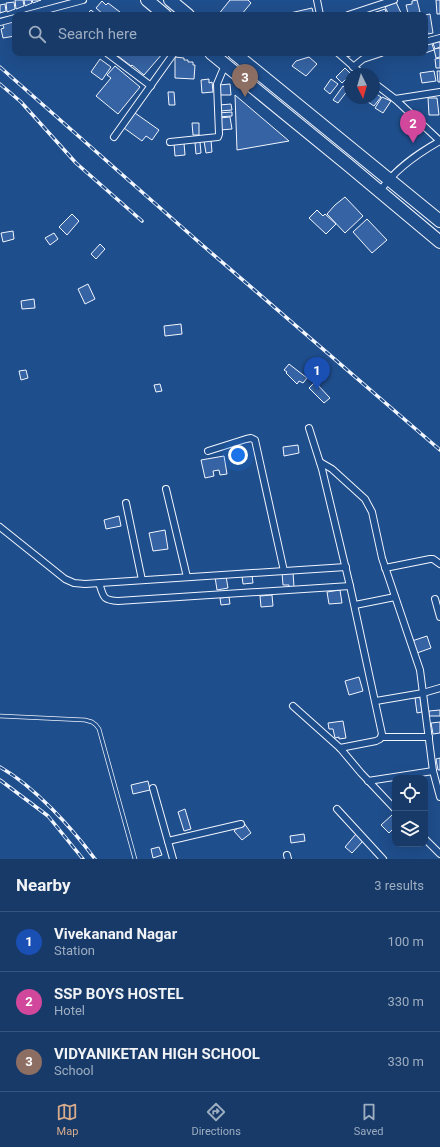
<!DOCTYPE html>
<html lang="en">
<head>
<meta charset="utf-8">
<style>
	body { margin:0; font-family:Roboto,sans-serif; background:#20416f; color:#f1f3f6 }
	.controls { position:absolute; right:12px; bottom:12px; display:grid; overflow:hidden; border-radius:8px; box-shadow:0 4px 16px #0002 }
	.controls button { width:36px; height:36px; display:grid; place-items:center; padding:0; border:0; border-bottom:1px solid #36547d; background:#173a69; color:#f1f3f6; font:20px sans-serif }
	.compass { position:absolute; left:344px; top:68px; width:36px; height:36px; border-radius:50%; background:#173a69; box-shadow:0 4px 16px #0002; rotate:175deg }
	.you { position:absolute; left:238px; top:455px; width:14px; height:14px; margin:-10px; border:3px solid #fff; border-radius:50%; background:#1a73e8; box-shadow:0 0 0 6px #1a73e833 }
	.badge { display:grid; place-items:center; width:26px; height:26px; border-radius:50%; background:#d6ab8b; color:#fff; font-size:13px; font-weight:700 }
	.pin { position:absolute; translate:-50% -33px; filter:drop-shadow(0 1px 2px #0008) }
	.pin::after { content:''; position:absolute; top:21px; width:14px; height:12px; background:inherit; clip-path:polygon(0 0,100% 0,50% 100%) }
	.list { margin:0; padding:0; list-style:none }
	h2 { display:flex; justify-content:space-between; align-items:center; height:52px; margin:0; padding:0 16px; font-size:17px }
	h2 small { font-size:13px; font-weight:400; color:#9eadc0 }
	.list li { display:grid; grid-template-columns:26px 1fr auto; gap:12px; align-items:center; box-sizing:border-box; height:60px; padding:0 16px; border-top:1px solid #36547d }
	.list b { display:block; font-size:15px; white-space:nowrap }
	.list p { margin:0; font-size:13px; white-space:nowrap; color:#9eadc0 }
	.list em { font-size:13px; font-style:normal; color:#9eadc0 }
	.icon { flex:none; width:22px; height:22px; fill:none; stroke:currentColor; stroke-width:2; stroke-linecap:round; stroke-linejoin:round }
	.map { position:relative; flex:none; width:440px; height:859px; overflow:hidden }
	.search { position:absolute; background:#173a69; box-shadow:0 4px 16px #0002; left:12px; right:12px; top:12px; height:44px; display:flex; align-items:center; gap:10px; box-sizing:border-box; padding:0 14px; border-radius:8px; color:#9eadc0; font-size:15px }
	.sheet { height:232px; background:#173a69 }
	nav { display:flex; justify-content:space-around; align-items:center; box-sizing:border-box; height:56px; border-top:1px solid #36547d; background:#173a69; font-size:11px; color:#9eadc0 }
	nav a { display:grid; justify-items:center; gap:2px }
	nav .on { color:#d6ab8b }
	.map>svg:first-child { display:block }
</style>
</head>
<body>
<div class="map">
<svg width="440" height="859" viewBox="0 0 440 859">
	<rect width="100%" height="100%" fill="#1f4e8c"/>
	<g fill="#3563a3" stroke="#f2f6ff">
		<path d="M15 0H23L24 6 16 9Z"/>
		<path d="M24 0H31L32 3 25 6Z"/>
		<path d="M32 0H41L33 3Z"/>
		<path d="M230 0H248L251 3 241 15H218Z"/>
		<path d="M417 0 420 12 405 15 408 13 406 5 412 4V1Z"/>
		<path d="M436 0H440V14H437Z"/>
		<path d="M102 1 106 5 108 3 120 12 118 15H104L96 8Z"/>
		<path d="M14 2 15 9 7 12 6 3Z"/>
		<path d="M396 2 402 15H389L385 7Z"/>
		<path d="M5 4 6 11 0 13V5Z"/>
		<path d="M312 8 314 15H291L290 13Z"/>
		<path d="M385 9 387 15H374L373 13Z"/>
		<path d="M91 10 97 15H86Z"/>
		<path d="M430 14 433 33 428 34 425 15Z"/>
		<path d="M15 20V36L3 38 1 29 4 28 2 23Z"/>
		<path d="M440 38V47L435 49 432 40Z"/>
		<path d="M431 41 434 50 425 53V43Z"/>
		<path d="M440 48V57L436 58 434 49Z"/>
		<path d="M121 53H163L144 75 132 65 131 66 118 56Z"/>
		<path d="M346 53H356L348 57Z"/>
		<path d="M175 57 184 58V60H188V62H193V65H195L194 79 175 78Z"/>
		<path d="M309 57 317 64 306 76 292 66 296 61Z"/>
		<path d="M440 58V68H436L435 59Z"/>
		<path d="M100 59 111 67 102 80 91 72Z"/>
		<path d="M115 66 140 87 118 114 96 96 111 78 107 75Z"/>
		<path d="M345 68 351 74 342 83 336 77Z"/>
		<path d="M434 71 436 81 422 83 420 73Z"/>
		<path d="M437 71H440V82H438Z"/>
		<path d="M209 79V83L212 82 213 92 202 93 201 80Z"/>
		<path d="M331 79 338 84 330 94 324 89Z"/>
		<path d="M350 79V90L345 85Z"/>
		<path d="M230 84 231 95H220L219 85Z"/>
		<path d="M343 86 348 90 338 103 333 100Z"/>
		<path d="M168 92H174L175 105H169Z"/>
		<path d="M375 93 381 97 374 106 368 102 371 98H374Z"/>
		<path d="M235 95 289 141 237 150Z"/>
		<path d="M382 97 391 101 383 113 375 108Z"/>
		<path d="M428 98H437L439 115H429Z"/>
		<path d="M231 104 232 110 220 111 219 105Z"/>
		<path d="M232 112V116L218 117V113Z"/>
		<path d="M135 113 159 130 152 140 146 136 142 141 124 128Z"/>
		<path d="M230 117 232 129 220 130 219 118Z"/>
		<path d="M192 123H199V135H193Z"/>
		<path d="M211 140 212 152 206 153 204 141Z"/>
		<path d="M200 142 201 153 196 154 195 143Z"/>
		<path d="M184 143 185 155 175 156 174 144Z"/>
		<path d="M345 197 363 216 345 233 327 214 335 205Z"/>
		<path d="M317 210 323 216 325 214 336 224 326 234 309 218Z"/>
		<path d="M72 214 79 221 67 235 59 227Z"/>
		<path d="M367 219 387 240 372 253 353 232Z"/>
		<path d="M13 231 14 239 3 242 1 233Z"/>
		<path d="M54 233 58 239 50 245 45 238Z"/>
		<path d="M100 244 105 249 96 259 91 254Z"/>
		<path d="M88 284 95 299 85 304 78 289Z"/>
		<path d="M34 299 35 308 22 309 21 301Z"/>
		<path d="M181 324 182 334 165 336 164 326Z"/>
		<path d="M289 364 307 378 303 383 299 381 297 384 286 373 287 372 284 370Z"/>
		<path d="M26 370 28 378 21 380 19 371Z"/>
		<path d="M315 382 330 398 324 403 309 388Z"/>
		<path d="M160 384 162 391 156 392 154 385Z"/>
		<path d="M298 445 299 453 284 456 283 447Z"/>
		<path d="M224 456 227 474 220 475 219 470 213 471 214 476 205 478 201 460Z"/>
		<path d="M119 516 121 526 106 529 104 520Z"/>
		<path d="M165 530 168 549 153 551 149 533Z"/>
		<path d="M293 572 294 587H289V585H283L282 573Z"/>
		<path d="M252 575 253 583 243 584 242 576Z"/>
		<path d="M226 576 228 588 217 590 215 577Z"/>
		<path d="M340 590 342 603 329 604 327 592Z"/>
		<path d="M272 595 273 606 261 607 260 596Z"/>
		<path d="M229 597 230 604 221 605 220 598Z"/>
		<path d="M427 636 431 648 417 653 412 641Z"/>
		<path d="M359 677 363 691 349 695 345 681Z"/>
		<path d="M420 697 422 712 417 713 415 698Z"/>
		<path d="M440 710V716H429V711Z"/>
		<path d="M343 721 346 738 339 739V737L335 738 333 729H329L328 723Z"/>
		<path d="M440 722V733L433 734 431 723Z"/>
		<path d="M440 758V770H438L436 759Z"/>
		<path d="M148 781 150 790 133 794 131 785Z"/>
		<path d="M185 809 191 829 184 831 178 812Z"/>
		<path d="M392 815 395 818V827L389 833 381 825Z"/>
		<path d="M244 823 251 833 242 840 234 831Z"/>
		<path d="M304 834 305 841 291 843 290 836Z"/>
		<path d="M356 834 363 841 352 853 345 847Z"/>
		<path d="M159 847 162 855 153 858 151 849Z"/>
	</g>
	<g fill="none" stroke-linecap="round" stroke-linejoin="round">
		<g stroke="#f2f6ff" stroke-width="4.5">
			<path id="lane" d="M0 716 85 720 92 722 96 725 99 729 135 859"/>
		</g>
		<g stroke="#f2f6ff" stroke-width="8">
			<g id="street">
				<path d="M317 0 320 15"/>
				<path d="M27 15 83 0"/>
				<path d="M348 15 394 0"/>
				<path d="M0 22 15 18"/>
				<path d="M425 42 440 38"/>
				<path d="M107 53 151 86"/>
				<path d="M338 53 362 74"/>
				<path d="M353 67 363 59 381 53"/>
				<path d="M374 83 395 99 440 141"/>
				<path d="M395 99 440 92"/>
				<path d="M114 137 174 53"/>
				<path d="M170 142 218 137 219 134 217 84 225 65"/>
				<path d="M380 191C395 169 417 154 440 141"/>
				<path d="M309 428 322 469 350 586 382 734 380 739 376 741 340 748"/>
				<path d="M208 451 246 439 251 438 255 440 284 571"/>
				<path d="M320 462 332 469 365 499 372 512 382 558 420 670 433 771 440 797"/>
				<path d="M166 489 187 577"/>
				<path d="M126 503 142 580"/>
				<path d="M0 527 65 579 74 583 85 584 346 567"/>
				<path d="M385 568 430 559H433L440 564"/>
				<path d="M99 583C104 597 102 600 118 601L350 586"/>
				<path d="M435 599 440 617"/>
				<path d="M355 605 395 597"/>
				<path d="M376 701 423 693 440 688"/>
				<path d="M293 706 340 748 361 773 395 809"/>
				<path d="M382 737H429"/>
				<path d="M368 781 433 771"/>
				<path d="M153 788 173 859"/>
				<path d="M337 809 383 859"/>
				<path d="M425 839 440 854"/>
				<path d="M168 841 241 824"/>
				<path d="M287 855 288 859"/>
			</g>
		</g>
		<g stroke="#f2f6ff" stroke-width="14">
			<g id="highway">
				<path d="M147 0 165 15"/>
				<path d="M170 0 188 15"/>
				<path d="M211 53 347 164 440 242"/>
				<path d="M234 53 440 221"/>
			</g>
		</g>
		<use href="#lane" stroke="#1f4e8c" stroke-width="3"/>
		<use href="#street" stroke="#1f4e8c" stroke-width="6"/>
		<use href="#highway" stroke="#1f4e8c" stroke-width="12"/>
		<g stroke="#f2f6ff" stroke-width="3.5">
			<g id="rail">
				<path d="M0 67 201 244 440 450"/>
				<path d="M0 84 21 102 76 163 142 221"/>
				<path d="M0 767C35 787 71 827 95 859"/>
				<path d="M0 780 48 816 83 859"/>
			</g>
		</g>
		<use href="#rail" stroke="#1f4e8c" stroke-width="2" stroke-dasharray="6" stroke-linecap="butt"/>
	</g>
</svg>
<div class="controls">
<button><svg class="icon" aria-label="locate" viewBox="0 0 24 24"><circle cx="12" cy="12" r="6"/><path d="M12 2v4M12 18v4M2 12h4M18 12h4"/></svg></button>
<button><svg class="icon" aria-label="layers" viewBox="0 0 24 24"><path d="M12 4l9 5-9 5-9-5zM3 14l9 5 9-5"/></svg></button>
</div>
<svg class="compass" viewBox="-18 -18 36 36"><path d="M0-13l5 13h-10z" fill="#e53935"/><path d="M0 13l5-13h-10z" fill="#9eadc0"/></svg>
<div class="you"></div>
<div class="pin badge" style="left:317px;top:390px;background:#1a4fb4">1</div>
<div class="pin badge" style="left:413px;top:143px;background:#d1479c">2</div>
<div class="pin badge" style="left:245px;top:97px;background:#8d6e63">3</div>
<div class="search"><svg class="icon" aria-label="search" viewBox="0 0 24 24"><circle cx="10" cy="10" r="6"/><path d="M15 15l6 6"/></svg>Search here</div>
</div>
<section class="sheet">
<h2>Nearby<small>3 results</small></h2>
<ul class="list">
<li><span class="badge" style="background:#1a4fb4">1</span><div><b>Vivekanand Nagar</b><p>Station</p></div><em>100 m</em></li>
<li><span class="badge" style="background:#d1479c">2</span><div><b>SSP BOYS HOSTEL</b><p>Hotel</p></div><em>330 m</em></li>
<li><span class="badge" style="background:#8d6e63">3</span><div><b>VIDYANIKETAN HIGH SCHOOL</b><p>School</p></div><em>330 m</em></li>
</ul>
</section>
<nav>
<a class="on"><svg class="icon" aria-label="map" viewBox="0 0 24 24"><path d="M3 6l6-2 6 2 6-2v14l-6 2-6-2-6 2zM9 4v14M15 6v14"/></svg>Map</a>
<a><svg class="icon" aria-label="directions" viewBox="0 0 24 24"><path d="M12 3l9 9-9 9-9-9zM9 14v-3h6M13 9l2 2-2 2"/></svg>Directions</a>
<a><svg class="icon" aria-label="saved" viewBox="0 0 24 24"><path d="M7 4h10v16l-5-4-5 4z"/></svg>Saved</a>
</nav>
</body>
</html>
